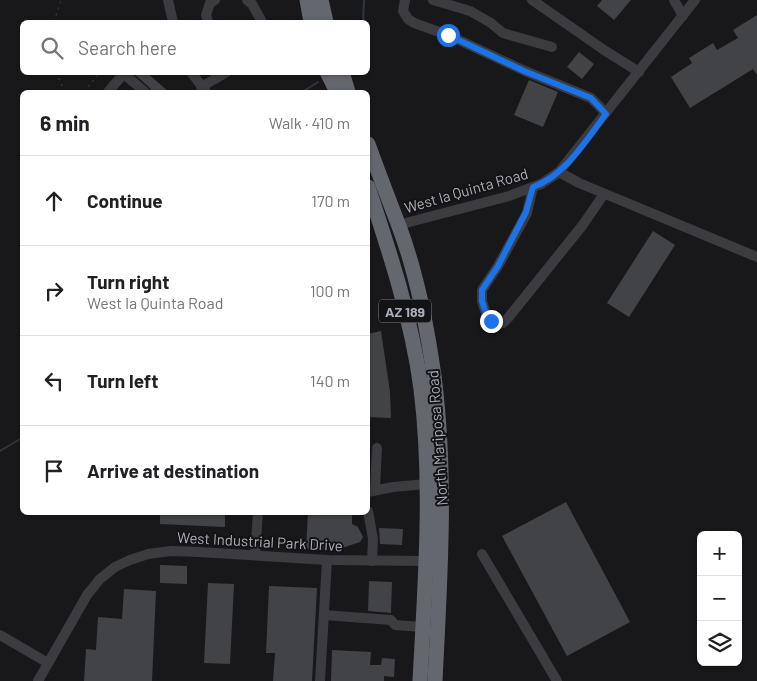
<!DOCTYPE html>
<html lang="en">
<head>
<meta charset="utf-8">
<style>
	body { margin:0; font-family:Barlow,sans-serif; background:#f6f6f6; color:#202124 }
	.controls { position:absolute; right:15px; bottom:15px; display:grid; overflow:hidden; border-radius:8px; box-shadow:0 1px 4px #0004 }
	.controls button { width:45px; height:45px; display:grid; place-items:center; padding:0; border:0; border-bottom:1px solid #e0e0e0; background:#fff; color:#202124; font:25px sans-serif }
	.stop { position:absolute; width:15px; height:15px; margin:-11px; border:4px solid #1a73e8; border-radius:50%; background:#fff }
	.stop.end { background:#1a73e8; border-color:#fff; box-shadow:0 1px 5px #0008 }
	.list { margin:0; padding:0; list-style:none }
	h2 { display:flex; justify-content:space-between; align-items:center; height:65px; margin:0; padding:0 20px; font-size:21px }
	h2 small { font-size:16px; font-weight:400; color:#757577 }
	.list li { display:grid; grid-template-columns:32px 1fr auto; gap:15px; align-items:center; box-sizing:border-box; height:90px; padding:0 20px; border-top:1px solid #e0e0e0 }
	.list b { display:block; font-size:19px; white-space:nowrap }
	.list p { margin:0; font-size:16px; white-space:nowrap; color:#757577 }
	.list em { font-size:16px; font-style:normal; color:#757577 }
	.icon { flex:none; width:28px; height:28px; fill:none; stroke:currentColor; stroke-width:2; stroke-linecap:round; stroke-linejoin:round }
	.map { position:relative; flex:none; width:757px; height:681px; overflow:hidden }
	.search { position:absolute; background:#fff; box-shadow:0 1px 4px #0004; left:20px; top:20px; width:350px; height:55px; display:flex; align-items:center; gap:12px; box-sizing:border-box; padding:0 18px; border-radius:8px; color:#757577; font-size:19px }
	.panel { position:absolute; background:#fff; box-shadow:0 1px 4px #0004; left:20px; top:90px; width:350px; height:425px; border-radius:8px }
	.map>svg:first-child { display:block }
</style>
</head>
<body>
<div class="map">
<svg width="757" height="681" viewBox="0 0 757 681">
	<rect width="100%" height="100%" fill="#18181a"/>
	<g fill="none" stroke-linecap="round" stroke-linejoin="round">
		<g stroke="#2e353d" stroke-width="2">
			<path d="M363 22 364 0"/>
			<path d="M302 92 318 82"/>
			<path d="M0 451 22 438"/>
		</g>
	</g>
	<g fill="#424347">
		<path d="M602 0H631L614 20 597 6Z"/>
		<path d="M757 15V75L753 69 690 108 671 77 692 63 689 58 713 43 717 50 738 38 733 30Z"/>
		<path d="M579 52 594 64 582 79 567 67Z"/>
		<path d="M146 72 169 92H152L149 87 133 73Z"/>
		<path d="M529 80 558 92 543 127 514 115Z"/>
		<path d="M653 231 675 245 629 317 607 303Z"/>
		<path d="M381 331 390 392 391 418 368 417V334Z"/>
		<path d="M566 502 630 622 567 656 502 536Z"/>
		<path d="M160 512H225V527L160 524Z"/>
		<path d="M308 512H352V524L358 527 363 537 360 542 336 550 306 549Z"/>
		<path d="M379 528 403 529 402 545 380 544Z"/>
		<path d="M160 565 187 566V584L160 583Z"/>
		<path d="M369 581 392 582 391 613 368 611Z"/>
		<path d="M208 583 234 584 230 664 204 663Z"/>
		<path d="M269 586 317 588 312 681H273L275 653H266Z"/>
		<path d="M124 589 156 591 152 681H84L86 649 96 650 98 617 122 619Z"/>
		<path d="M332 650 371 652 370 665H381L382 658 395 659 394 677 384 676V681H331Z"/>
	</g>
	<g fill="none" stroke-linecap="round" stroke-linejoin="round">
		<g stroke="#3f4045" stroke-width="1" stroke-dasharray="2.5 4" stroke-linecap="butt">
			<path d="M54 22 61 0"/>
			<path d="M56 72 65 92"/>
			<path d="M84 92 100 72"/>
		</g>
		<g stroke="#3b3b40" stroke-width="10">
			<path d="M168 0 173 22"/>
			<path d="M247 0 252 4 262 22"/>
			<path d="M405 0 403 11 408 19 414 23 448 35 525 71 591 98 606 113"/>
			<path d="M433 0 470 11 491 23 503 33 552 47"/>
			<path d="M532 0 604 50 639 72"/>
			<path d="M674 0 683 16"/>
			<path d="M208 22 206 15 210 3 215 0"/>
			<path d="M191 72 206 92"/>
			<path d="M124 74 145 92"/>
			<path d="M201 87 227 72"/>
			<path d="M108 92 125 72"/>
			<path d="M559 172 579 183 757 257"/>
			<path d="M533 187 527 213 498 266 482 290V301L487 317 491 321 496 324 503 323 508 318 582 226 604 194"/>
			<path d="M398 225 509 196 541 184 559 172 695 0"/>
			<path d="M375 489 377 448"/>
			<path d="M368 492 393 487 427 484"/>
			<path d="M368 511 373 539 372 561"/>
			<path d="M482 554 557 681"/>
			<path d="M255 555 258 512"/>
			<path d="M324 615 391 620 395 625 423 627"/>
			<path d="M0 635 48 663"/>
			<path d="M38 681 87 595 100 579 115 567 130 560 148 554 171 551 199 552 327 560 425 561"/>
			<path d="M320 681 327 560"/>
		</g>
		<g stroke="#65676f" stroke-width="15">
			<path d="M307 0 311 22"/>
			<path d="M321 0 326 22"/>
			<path d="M327 72 337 92"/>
			<path d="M342 72 348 92"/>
			<path d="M368 144C378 172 389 200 400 229 417 275 427 326 434 376 447 477 440 579 435 681"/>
			<path d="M368 187C390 253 412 320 421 389 433 486 425 584 420 681"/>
		</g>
	</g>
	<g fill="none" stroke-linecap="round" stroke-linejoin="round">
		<path stroke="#1a73e8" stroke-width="6" d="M448 35 524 71 591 98 606 114C586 140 566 175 533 187L526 212 498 266 482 290V301L487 317 491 321"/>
	</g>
	<g text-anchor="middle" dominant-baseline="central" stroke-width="4" stroke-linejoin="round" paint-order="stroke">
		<rect fill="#131315" stroke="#7d8088" stroke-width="1" x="379" y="299.5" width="52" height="23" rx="4"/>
		<g font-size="14" font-weight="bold" fill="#aaaeb9">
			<text x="405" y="311">AZ 189</text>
		</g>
		<g font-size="15" fill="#aaaeb9" stroke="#131315">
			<text transform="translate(466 190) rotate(-16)">West la Quinta Road</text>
			<text transform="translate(437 438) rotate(-94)">North Mariposa Road</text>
			<text transform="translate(260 541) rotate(3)">West Industrial Park Drive</text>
		</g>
	</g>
</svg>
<div class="controls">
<button>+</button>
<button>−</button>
<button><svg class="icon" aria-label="layers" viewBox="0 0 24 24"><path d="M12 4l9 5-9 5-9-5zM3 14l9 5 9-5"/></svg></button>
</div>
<div class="stop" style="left:448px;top:35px"></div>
<div class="stop end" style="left:491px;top:321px"></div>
<div class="search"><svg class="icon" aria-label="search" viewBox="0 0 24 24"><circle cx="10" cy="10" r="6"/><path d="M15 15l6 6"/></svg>Search here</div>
<section class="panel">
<h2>6 min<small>Walk · 410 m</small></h2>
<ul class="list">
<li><svg class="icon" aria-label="ahead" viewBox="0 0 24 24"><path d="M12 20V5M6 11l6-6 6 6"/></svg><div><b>Continue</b></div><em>170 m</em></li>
<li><svg class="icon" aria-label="right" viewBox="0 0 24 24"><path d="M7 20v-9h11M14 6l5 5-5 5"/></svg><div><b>Turn right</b><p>West la Quinta Road</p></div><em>100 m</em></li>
<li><svg class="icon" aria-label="left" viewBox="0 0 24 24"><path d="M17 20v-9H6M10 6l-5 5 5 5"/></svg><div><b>Turn left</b></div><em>140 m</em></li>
<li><svg class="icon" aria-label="arrive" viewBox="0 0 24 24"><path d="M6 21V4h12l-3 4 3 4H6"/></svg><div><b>Arrive at destination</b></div></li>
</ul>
</section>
</div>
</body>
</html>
